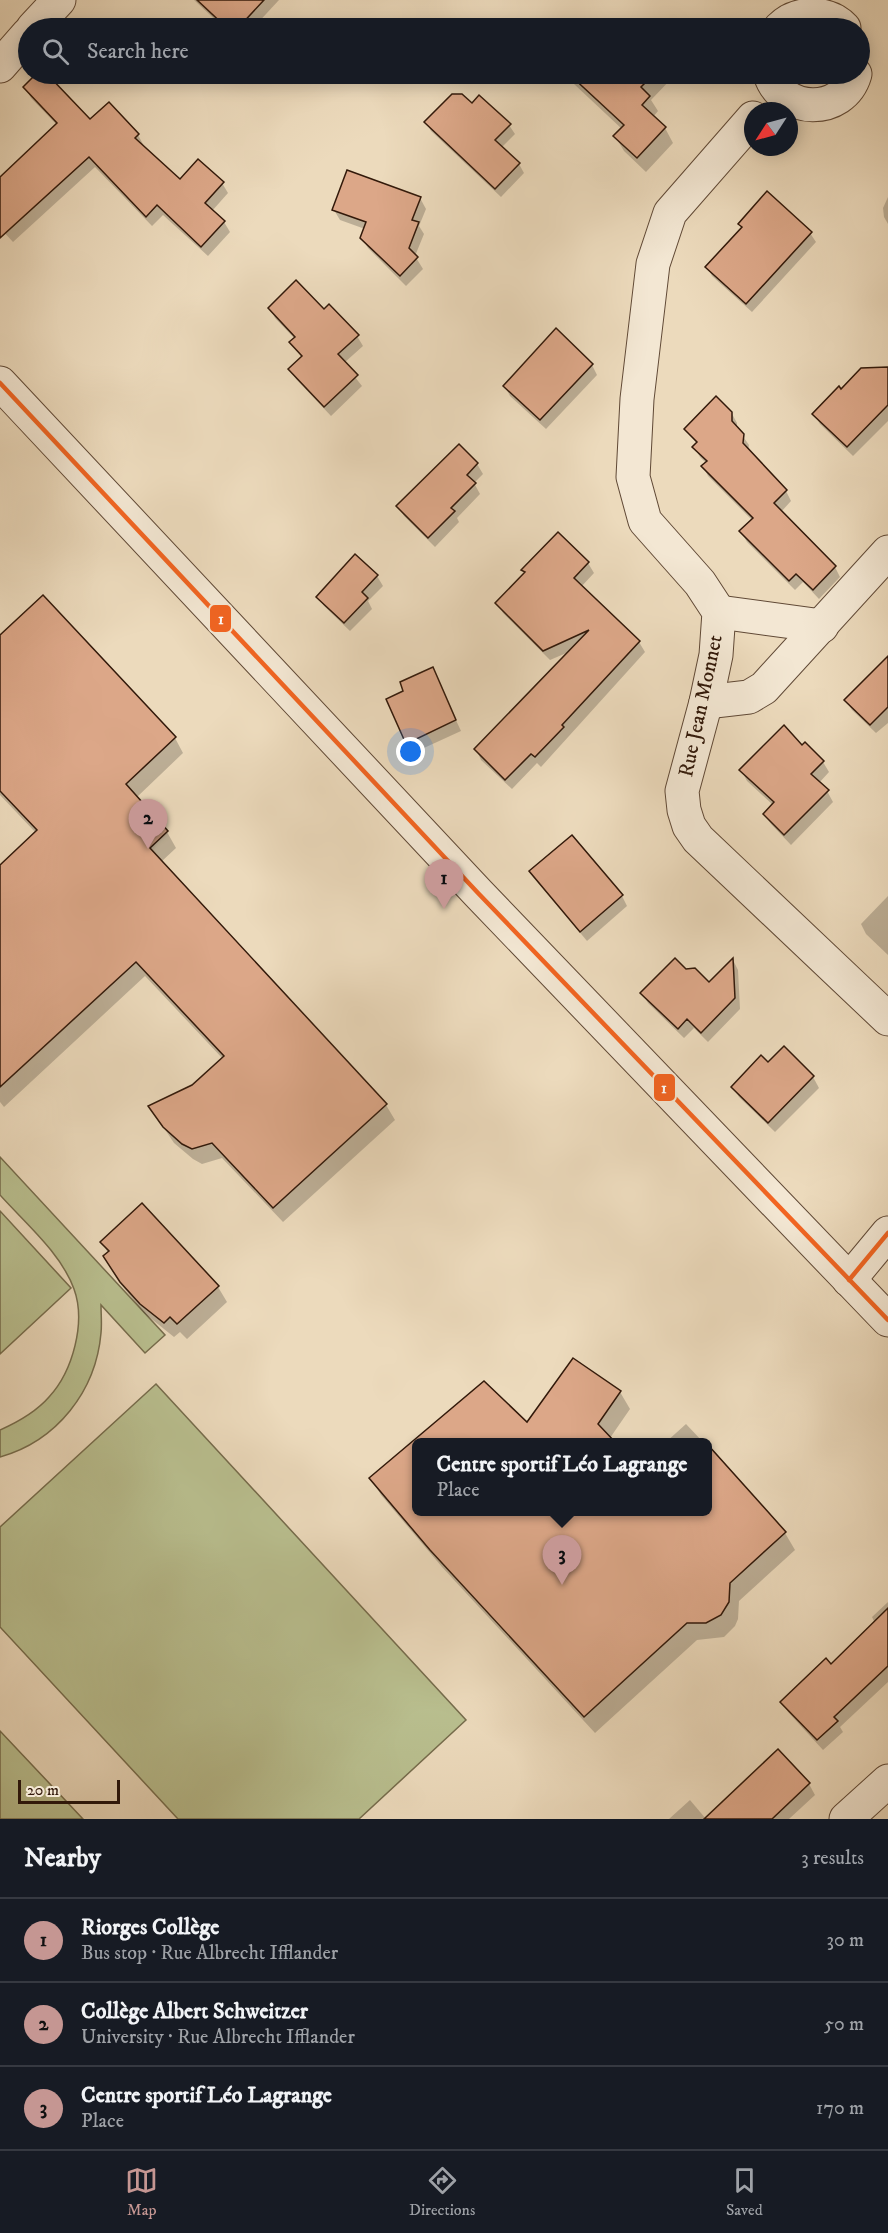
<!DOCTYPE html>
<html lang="en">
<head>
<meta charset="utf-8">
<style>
	body { margin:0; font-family:"IM FELL DW Pica",serif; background:#20242c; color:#f1f3f6 }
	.compass { position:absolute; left:744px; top:102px; width:54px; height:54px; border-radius:50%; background:#171b24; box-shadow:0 3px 15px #0003; rotate:234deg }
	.scale { position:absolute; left:18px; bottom:15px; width:102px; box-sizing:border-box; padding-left:6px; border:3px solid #32190a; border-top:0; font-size:16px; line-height:21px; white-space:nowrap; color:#32190a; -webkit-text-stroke:4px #f3e7d3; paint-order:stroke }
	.you { position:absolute; left:411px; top:752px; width:21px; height:21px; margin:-15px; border:4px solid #fff; border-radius:50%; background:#1a73e8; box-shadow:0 0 0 9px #1a73e833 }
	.badge { display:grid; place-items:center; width:39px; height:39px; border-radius:50%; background:#c59692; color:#111; font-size:20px; font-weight:700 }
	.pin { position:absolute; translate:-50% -50px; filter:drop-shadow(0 2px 3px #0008) }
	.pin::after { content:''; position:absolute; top:32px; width:21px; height:18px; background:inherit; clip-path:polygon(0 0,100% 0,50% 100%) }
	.popup { position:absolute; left:412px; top:1438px; width:300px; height:78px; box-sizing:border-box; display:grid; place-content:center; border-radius:9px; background:#171b24; filter:drop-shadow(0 2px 4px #0005); font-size:20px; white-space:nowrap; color:#9ea1a6 }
	.popup b { font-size:22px; color:#f1f3f6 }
	.popup::after { content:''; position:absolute; left:50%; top:100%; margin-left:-12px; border:12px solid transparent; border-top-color:#171b24 }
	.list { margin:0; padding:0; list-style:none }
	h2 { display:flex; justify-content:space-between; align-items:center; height:78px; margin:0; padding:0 24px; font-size:26px }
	h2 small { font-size:20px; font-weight:400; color:#9ea1a6 }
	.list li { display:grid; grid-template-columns:39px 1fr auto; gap:18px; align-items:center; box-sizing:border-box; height:84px; padding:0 24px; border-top:2px solid #363941 }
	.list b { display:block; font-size:22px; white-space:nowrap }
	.list p { margin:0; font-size:20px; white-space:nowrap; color:#9ea1a6 }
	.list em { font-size:20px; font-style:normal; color:#9ea1a6 }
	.icon { flex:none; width:33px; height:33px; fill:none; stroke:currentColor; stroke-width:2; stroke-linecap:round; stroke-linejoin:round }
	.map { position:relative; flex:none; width:888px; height:1819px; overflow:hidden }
	.search { position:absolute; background:#171b24; box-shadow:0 3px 15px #0003; left:18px; right:18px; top:18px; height:66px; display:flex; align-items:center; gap:15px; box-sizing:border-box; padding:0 21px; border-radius:33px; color:#9ea1a6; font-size:22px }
	.sheet { height:330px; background:#171b24 }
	nav { display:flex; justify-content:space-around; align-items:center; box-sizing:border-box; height:84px; border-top:2px solid #363941; background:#171b24; font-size:16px; color:#9ea1a6 }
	nav a { display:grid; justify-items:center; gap:3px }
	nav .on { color:#c59692 }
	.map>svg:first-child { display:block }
</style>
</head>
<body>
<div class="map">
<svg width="888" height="1819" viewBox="0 0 888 1819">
	<rect width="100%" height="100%" fill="#ecdabc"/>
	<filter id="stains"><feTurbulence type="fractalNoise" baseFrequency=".00333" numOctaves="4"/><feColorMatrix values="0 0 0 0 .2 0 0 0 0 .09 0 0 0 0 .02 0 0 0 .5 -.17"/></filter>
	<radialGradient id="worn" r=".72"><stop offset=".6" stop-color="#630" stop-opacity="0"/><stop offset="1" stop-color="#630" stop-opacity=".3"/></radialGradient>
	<g fill="#b9bf8f" stroke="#766c4c" stroke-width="1.5">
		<path d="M0 1157 165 1335 145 1353 101 1305C101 1314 102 1324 101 1333 96 1391 57 1441 0 1457V1430C18 1422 36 1412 49 1397 73 1371 86 1322 74 1289 61 1253 25 1223 0 1195Z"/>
		<path d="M0 1211 71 1288 0 1354Z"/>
		<path d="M156 1384 466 1720 359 1819H178L0 1627V1527Z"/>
		<path d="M0 1731 83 1819H0Z"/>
	</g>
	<g fill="#0003">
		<path d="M194 0H279L253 28H224Z"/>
		<path d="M38 74H45L90 122 138 135 144 146 142 147 180 181 222 183 228 193 212 211 224 222 230 232 208 256 163 215 152 226 95 167 13 242 0 228V179L57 125 31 98 25 87Z"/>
		<path d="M569 74H671L673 77 651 100 658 111 653 117 665 128 673 143 646 172 624 151 615 136 622 129 574 84Z"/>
		<path d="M472 105 509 125 515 134 501 148 519 164 524 173 501 197 431 131 426 122Z"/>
		<path d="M888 197V224L884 217 883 208Z"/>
		<path d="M420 198 426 209 419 226 424 234 415 256 423 269 406 286 368 248 362 238 365 229 340 220 334 210Z"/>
		<path d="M739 224 810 233 816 242 752 312 712 276 707 267 742 229Z"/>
		<path d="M270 308 324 312 357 336 363 346 344 363 362 386 331 416 296 379 290 369 302 358 291 342 295 339 275 318Z"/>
		<path d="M592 365 597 375 546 429 510 396 505 386Z"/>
		<path d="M888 368V421L853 456 820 424 814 414 841 392Z"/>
		<path d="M731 412 737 423V428L749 445 748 451 786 491 791 501 781 512 835 567 840 577 819 599 803 582 795 590 747 542 741 532 752 520 708 476 703 466 706 463 700 457 694 447 697 444 686 429Z"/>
		<path d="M459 446 477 464 483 474 474 483 480 494 457 518 459 522 435 547 404 516 398 506Z"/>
		<path d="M355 556 377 576 383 586 368 601 372 609 350 631 324 606 318 597Z"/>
		<path d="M588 563 594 573 581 587 639 642 645 652 541 767 537 763 512 789 481 760 476 749 571 651 550 660 503 613 497 603 525 574 523 570Z"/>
		<path d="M0 656 175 738 183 753 136 798 167 832 176 848 161 862 386 1105 395 1120 283 1222 222 1158 202 1164 193 1159 174 1143 150 1107 193 1087 223 1059 145 976 4 1107 0 1102V867L36 833 0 795Z"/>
		<path d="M888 658V723L876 733 852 710 846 700Z"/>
		<path d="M432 669 461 731 413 753 407 743 405 692Z"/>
		<path d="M805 744 823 762 829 772 819 783 827 791 833 802 791 845 771 824 764 814 773 805 747 781 741 770Z"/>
		<path d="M531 871 622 896 627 906 587 941 537 881Z"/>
		<path d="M888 896V955L866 934 861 924Z"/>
		<path d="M733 960 738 970 740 1009 708 1042 694 1028 684 1038 648 1003 642 993 686 971 709 984Z"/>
		<path d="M813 1077 819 1088 775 1132 739 1097 733 1087Z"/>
		<path d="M102 1242 218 1287 227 1302 187 1339 180 1332 174 1337 144 1313 119 1282 105 1257 108 1253Z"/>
		<path d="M483 1383 528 1424 620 1392 630 1409 610 1438 416 1442V1512H708V1447L785 1533 795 1550 739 1601 738 1619 735 1626 724 1637 697 1640 595 1733 442 1567 381 1495 371 1478Z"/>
		<path d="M686 1424 703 1442H666Z"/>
		<path d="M888 1602V1682L840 1727 843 1732 823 1750 788 1712 782 1702 830 1666 875 1623 872 1617Z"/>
		<path d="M778 1751 809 1784 815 1795 789 1819H731Z"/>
		<path d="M690 1800 706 1819H669Z"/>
	</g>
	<g fill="#dca788" stroke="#32190a" stroke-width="1.5">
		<path d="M197 0H264L238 28H227Z"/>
		<path d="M36 74H47L90 119 109 102 139 134 135 138 180 179 198 159 224 182 205 203 225 221 201 247 157 205 146 217 89 157 0 238V177L57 123 23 87Z"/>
		<path d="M569 74H654L641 87 650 96 642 105 666 127 637 158 613 136 624 125Z"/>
		<path d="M452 94H462L472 103 479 95 511 124 495 140 520 163 495 189 424 122Z"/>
		<path d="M347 170 421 197 412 220 419 222 409 248 418 257 400 276 360 238 366 222 332 210Z"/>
		<path d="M767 191 812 232 746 304 705 267 742 227 738 224Z"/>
		<path d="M296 280 324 309 329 304 359 335 338 354 358 375 324 407 288 369 302 356 289 342 295 337 268 308Z"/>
		<path d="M556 328 593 364 540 420 503 386Z"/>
		<path d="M888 367V405L847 447 812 414 839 386 841 389 861 368Z"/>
		<path d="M716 396 732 412V421L744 434 743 443 787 490 774 503 836 566 813 590 796 574 789 581 739 531 753 518 701 466 707 461 692 447 697 442 684 429Z"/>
		<path d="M459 444 478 463 467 475 476 483 451 508 455 511 428 538 396 506Z"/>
		<path d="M558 532 589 562 574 578 640 641 562 725 564 727 535 757 531 754 505 780 474 749 589 630 543 651 495 603 525 572 521 570Z"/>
		<path d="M355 554 378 575 362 592 368 598 344 623 316 597Z"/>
		<path d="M43 595 176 737 126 784 168 831 150 848 387 1104 273 1208 212 1143 192 1149 182 1144 163 1127 148 1106 192 1085 224 1056 136 962 0 1087V865L37 830 0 791V635Z"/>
		<path d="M888 656V707L870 725 844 700Z"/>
		<path d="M433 667 456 720 406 744 386 699 403 691 400 682Z"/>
		<path d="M784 725 802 745 805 742 824 761 811 774 829 790 784 835 763 814 774 802 739 770Z"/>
		<path d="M572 835 623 895 580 932 529 871Z"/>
		<path d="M675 958 686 969 695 968 709 982 733 958 735 998 701 1033 687 1019 678 1029 640 993Z"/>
		<path d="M784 1046 814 1076 768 1123 731 1087 761 1055 768 1062Z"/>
		<path d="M142 1203 219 1286 177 1324 170 1317 164 1323 140 1304 120 1282 103 1256 109 1251 100 1242Z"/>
		<path d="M573 1358 621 1391 598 1424 616 1443H417V1512H708V1445L786 1532 730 1583 729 1602 721 1615 706 1623H687L584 1717 430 1550 369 1478 484 1381 527 1422Z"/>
		<path d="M888 1608V1666L834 1717 838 1721 817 1740 780 1702 826 1658 831 1664Z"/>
		<path d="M778 1749 810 1783 772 1819H704Z"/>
	</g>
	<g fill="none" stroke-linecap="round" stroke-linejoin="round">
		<g stroke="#604936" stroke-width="35">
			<g id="minor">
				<path d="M780 28C797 11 828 11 844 28"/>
				<path d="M770 74C782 114 843 116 855 74"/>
				<path d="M753 118 670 213 653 264 637 399 633 477 645 521 700 583 719 612 716 655 706 702 682 791 684 810 689 826 698 839 888 1019"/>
				<path d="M0 383 478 893 888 1320"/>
				<path d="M719 612 822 626"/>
				<path d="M706 702 749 697 764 688 888 552"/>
				<path d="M849 1280 888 1233"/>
				<path d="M846 1819 888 1781"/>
			</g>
		</g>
		<g stroke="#604936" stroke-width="35">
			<g id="tertiary">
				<path d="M33 28 59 0"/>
				<path d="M0 66 28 34"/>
			</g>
		</g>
		<use href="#minor" stroke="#f3e7d3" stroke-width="33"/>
		<use href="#tertiary" stroke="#f3e7d3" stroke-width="33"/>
		<g stroke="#f3e7d3" stroke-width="9">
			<g id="bus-1">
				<path d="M0 383 478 893 888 1320"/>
				<path d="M849 1280 888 1233"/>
			</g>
		</g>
		<use href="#bus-1" stroke="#f26522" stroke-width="4.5"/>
	</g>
	<g text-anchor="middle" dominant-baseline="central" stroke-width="4.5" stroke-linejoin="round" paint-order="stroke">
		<g font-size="21" fill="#32190a" stroke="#f3e7d3">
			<text transform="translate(701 706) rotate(-78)">Rue Jean Monnet</text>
		</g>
	</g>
	<g stroke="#f3e7d3" stroke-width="2">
		<rect x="209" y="604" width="23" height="29" rx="6" fill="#f26522"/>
		<rect x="653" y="1073" width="23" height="29" rx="6" fill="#f26522"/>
	</g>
	<g font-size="16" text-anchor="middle" font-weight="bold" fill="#fff">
		<text x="221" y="624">1</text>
		<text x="664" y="1093">1</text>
	</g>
	<rect width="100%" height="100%" filter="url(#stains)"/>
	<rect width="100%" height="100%" fill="url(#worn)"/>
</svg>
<svg class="compass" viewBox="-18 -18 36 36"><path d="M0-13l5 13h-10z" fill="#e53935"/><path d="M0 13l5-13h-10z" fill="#9ea1a6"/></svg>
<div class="scale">20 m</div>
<div class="you"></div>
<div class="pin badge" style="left:444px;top:909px">1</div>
<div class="pin badge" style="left:148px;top:849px">2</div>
<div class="pin badge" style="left:562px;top:1585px">3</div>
<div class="popup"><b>Centre sportif Léo Lagrange</b>Place</div>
<div class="search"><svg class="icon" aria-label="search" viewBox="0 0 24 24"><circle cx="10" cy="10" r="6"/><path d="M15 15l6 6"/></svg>Search here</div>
</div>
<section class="sheet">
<h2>Nearby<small>3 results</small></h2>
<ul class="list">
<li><span class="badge">1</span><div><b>Riorges Collège</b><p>Bus stop · Rue Albrecht Ifflander</p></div><em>30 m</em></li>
<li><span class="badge">2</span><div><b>Collège Albert Schweitzer</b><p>University · Rue Albrecht Ifflander</p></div><em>50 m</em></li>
<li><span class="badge">3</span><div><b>Centre sportif Léo Lagrange</b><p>Place</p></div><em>170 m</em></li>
</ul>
</section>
<nav>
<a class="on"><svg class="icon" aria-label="map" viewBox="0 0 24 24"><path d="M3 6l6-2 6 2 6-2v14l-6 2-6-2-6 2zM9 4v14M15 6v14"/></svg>Map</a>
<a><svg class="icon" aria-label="directions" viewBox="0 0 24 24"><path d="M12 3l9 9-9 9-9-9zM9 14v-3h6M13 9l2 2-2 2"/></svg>Directions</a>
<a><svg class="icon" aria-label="saved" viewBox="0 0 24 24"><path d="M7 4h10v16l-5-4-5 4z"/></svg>Saved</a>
</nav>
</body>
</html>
